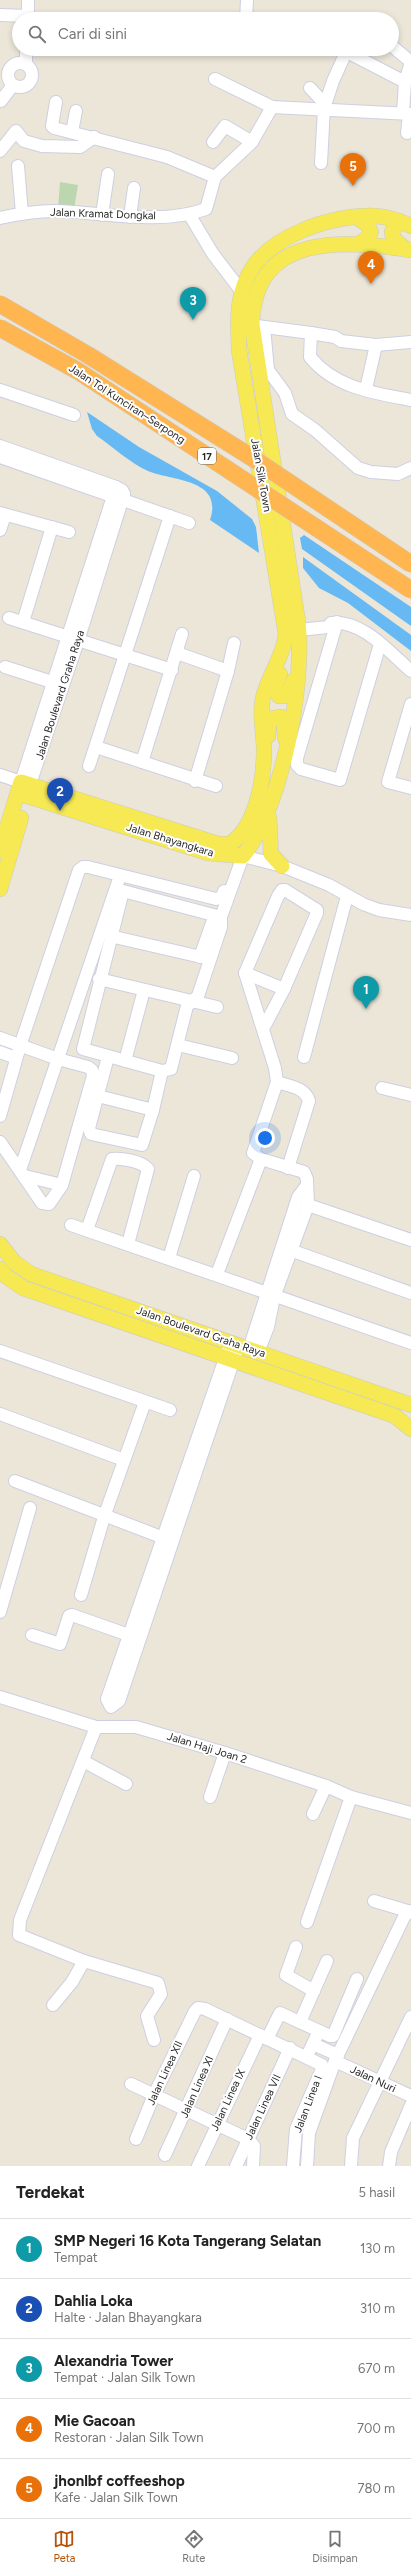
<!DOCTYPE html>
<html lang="id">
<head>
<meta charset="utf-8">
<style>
	body { margin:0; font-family:Figtree,sans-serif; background:#f2f2f2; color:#222 }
	.you { position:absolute; left:265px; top:1138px; width:14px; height:14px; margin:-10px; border:3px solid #fff; border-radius:50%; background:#1a73e8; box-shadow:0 0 0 6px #1a73e833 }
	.badge { display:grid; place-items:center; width:26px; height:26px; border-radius:50%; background:#b45309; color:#fff; font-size:13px; font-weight:700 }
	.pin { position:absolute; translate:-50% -33px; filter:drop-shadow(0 1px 2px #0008) }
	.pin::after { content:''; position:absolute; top:21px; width:14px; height:12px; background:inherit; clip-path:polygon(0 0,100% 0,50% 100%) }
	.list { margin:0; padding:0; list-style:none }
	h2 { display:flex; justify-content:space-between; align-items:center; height:52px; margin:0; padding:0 16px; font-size:17px }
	h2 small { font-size:13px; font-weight:400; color:#767676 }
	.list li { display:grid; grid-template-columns:26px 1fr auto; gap:12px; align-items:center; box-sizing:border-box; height:60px; padding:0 16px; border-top:1px solid #e0e0e0 }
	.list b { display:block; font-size:15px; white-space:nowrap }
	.list p { margin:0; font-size:13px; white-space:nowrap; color:#767676 }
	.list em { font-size:13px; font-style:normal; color:#767676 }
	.icon { flex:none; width:22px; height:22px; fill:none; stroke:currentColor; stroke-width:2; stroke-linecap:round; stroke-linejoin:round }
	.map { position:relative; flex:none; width:411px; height:2166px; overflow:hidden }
	.search { position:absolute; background:#fff; box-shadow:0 2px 6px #0003; left:12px; right:12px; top:12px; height:44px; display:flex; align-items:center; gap:10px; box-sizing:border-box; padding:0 14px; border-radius:22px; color:#767676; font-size:15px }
	.sheet { height:352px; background:#fff }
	nav { display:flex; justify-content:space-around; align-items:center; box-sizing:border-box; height:56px; border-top:1px solid #e0e0e0; background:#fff; font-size:11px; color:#767676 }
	nav a { display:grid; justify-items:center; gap:2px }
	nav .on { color:#b45309 }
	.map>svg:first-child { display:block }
</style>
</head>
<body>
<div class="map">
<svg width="411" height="2166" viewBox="0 0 411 2166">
	<rect width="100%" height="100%" fill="#ece6d9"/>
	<path fill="#bcd6af" d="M60 182 78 185 74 209 58 208Z"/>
	<g fill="#66b9f3">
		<path d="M87 412 139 447 217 491 252 519 256 527 259 553 210 520C224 478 171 481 148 471 130 463 113 447 97 436L92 429Z"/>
		<path d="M304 535 411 607V626L302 549 300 538Z"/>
		<path d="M303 557 411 635V651L348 603 319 588 303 568Z"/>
	</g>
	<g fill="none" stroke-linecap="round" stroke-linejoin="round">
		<g stroke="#cecfe2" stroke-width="14">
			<g id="minor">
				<path d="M0 15 28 16"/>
				<path d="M28 19V0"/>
				<path d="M246 19 247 0"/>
				<path d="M392 46 411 62 405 82 403 113"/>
				<path d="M347 49 353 55 405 82"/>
				<circle cx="20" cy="75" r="12"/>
				<path d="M26 64V49"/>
				<path d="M215 79 272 107"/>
				<path d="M310 88 325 104"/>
				<path d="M1 101 13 85"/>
				<path d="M56 102 52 126 54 128 167 157 215 177"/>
				<path d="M72 132 76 111"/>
				<path d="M407 133 409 114"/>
				<path d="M213 142 225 126 252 142"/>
				<path d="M0 151 16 131 24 141 42 146 80 147 94 137"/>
				<path d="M321 163 324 108 333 81 347 50"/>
				<path d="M18 166 22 214"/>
				<path d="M189 214 213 254 242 292"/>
				<path d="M102 215 108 174"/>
				<path d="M130 217 134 188"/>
				<path d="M0 218C18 214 36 211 54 211 104 212 158 226 206 209L215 177 252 142 272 107 411 114"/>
				<path d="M257 326 311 333 335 337 341 341 376 345 411 342"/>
				<path d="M264 327 268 370 285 393 292 414 315 430 358 468 371 472 398 474 411 468"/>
				<path d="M311 333 310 357C335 388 374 393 411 400"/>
				<path d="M366 389 376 345"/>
				<path d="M0 390 74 415"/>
				<path d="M0 446 116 487 122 490 124 494 78 641 30 784"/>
				<path d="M0 457 189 523"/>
				<path d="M0 513 69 532"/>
				<path d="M0 530 5 515"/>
				<path d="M9 618 172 670"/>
				<path d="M23 622 52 527"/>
				<path d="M337 622 297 758V765L301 769 340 780 380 644"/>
				<path d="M299 630 328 627 331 623C363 620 389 652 411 671"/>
				<path d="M177 653 228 671"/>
				<path d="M5 667 52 682"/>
				<path d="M411 704 388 782 411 788"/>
				<path d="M96 747 216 786"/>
				<path d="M142 762 182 634"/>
				<path d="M89 766 170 516"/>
				<path d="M0 775 21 782 116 487"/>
				<path d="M195 781 228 671 234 643"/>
				<path d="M221 917 123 891 83 1049 162 1071 171 1069 187 1006 198 996 221 927V917L243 856 282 866 329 885 363 904 379 910 411 915"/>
				<path d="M110 936 210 959"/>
				<path d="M200 957 212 923 218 916"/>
				<path d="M245 973 284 989"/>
				<path d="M99 979 217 1007"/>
				<path d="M0 1038 58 1059 88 1067 92 1070 93 1076 62 1185 49 1204 42 1203 0 1142"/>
				<path d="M178 1045 232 1058"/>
				<path d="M0 1052 16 1058"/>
				<path d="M108 1057 89 1128 91 1134 142 1145 153 1110 162 1071"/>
				<path d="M304 1057 347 896"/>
				<path d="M125 1061 144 990"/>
				<path d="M277 1082C289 1086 305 1087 309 1101L288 1168"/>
				<path d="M382 1088 411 1095"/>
				<path d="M98 1096 153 1110"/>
				<path d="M0 1116 20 1046 79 870 83 867H88L216 899 222 897 224 891"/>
				<path d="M20 1170 120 876"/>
				<path d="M25 1176 62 1185"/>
				<path d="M308 1205 411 1240"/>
				<path d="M71 1225 411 1343"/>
				<path d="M87 1230 112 1159C122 1158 141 1161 148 1169L128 1244"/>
				<path d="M290 1250 411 1293"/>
				<path d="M169 1258 194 1176"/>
				<path d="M217 1274 261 1159"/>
				<path d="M249 1349 298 1197 307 1185"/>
				<path d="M228 1350 107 1699 111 1707 119 1701 236 1353"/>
				<path d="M0 1351 170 1410"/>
				<path d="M258 1352 268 1327 274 1297 308 1205 307 1179 304 1172 261 1159 253 1153 277 1082 275 1068 245 973 278 896 282 890H285L317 910V913L284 989 263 1029"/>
				<path d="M0 1414 124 1460"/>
				<path d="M15 1481 169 1540"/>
				<path d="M81 1595 104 1517 145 1402"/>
				<path d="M0 1612 30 1508"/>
				<path d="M32 1635 60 1644 69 1616 72 1615 137 1638"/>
				<path d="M0 1697 96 1727H136L225 1753 326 1786 351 1797 411 1813"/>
				<path d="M96 1727 20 1920 19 1935 84 1961 158 1983 161 1994 147 2016 154 2040"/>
				<path d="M83 1761 126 1784"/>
				<path d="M210 1797 225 1753"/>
				<path d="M313 1814 326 1786"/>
				<path d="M374 1901 411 1912"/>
				<path d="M307 1922 351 1797"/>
				<path d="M296 1947 286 1975 314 1991"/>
				<path d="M53 2005 72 1982 84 1961"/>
				<path d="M300 2022 327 1961"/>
				<path d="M267 2039 280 2013 330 2036H333L357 1979"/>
				<path d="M313 2044 338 2055"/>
				<path d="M307 2056 319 2031"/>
				<path d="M335 2061 411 2096"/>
				<path d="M131 2084 248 2139 254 2146 253 2166"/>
				<path d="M136 2139 154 2095 195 2011 198 2008 205 2009 322 2065V2069L296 2129 293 2166"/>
				<path d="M165 2155 227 2019"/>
				<path d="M198 2166 260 2035"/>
				<path d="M236 2166 290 2048"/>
				<path d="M307 2166 309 2133 335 2061 404 1917 409 1911"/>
				<path d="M351 2166 353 2138 411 2017"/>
				<path d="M389 2166 391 2152 411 2105"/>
			</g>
		</g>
		<g stroke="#cbcbcb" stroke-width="16">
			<g id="major">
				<path d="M356 217 367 224 371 232 368 238 358 244"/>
				<path d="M399 221 392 232 393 238 405 249"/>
				<path d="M280 674 275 685 279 696H287L294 680"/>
				<path d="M268 736 269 719 281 717 284 722 285 738"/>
				<path d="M18 793 208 853 243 856C282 806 305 685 298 622L252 325C254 232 343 240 411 250"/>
				<path d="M269 817 271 854 282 866"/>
				<path d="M0 850 21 782 218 844H230C256 827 264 780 264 750 264 732 259 716 263 698 268 676 282 660 286 635L239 350C238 326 236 302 247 278 265 236 333 214 376 216 388 217 400 221 411 226"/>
				<path d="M0 889 21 818"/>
				<path d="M0 1244 14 1262 31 1274 411 1405"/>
				<path d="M0 1269 7 1277 23 1288 395 1416 411 1429"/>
			</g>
		</g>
		<use href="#minor" stroke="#fff" stroke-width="12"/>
		<use href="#major" stroke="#f6e953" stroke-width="15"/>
		<g stroke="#cbcbcb" stroke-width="18" stroke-linecap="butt">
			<g id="highway-bridge">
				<path d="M0 304 88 355 251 457 411 564"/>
				<path d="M0 328 78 371 411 590"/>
			</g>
		</g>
		<use href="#highway-bridge" stroke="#ffb650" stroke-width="17"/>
	</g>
	<g text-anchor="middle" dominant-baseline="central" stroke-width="4" stroke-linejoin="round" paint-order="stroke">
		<rect fill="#fff" stroke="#686868" stroke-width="1" x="198" y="448" width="18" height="16" rx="3"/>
		<g font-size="10" font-weight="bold" fill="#282828">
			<text x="207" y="456">17</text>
		</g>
		<g font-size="11" fill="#282828" stroke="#fff">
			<text transform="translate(103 214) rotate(2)">Jalan Kramat Dongkal</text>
			<text transform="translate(127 404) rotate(33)">Jalan Tol Kunciran–Serpong</text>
			<text transform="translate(261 475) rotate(80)">Jalan Silk Town</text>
			<text transform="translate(60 695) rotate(-72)">Jalan Boulevard Graha Raya</text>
			<text transform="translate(170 840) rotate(17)">Jalan Bhayangkara</text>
			<text transform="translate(201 1332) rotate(19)">Jalan Boulevard Graha Raya</text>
			<text transform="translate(207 1748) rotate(17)">Jalan Haji Joan 2</text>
			<text transform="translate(165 2073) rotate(-65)">Jalan Linea XII</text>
			<text transform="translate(373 2079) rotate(25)">Jalan Nuri</text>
			<text transform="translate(197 2087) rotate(-66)">Jalan Linea XI</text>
			<text transform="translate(228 2100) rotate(-65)">Jalan Linea IX</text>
			<text transform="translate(308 2104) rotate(-69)">Jalan Linea I</text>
			<text transform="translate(263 2107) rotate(-65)">Jalan Linea VII</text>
		</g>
	</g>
</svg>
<div class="you"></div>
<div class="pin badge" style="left:366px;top:1009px;background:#0f9aa8">1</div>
<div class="pin badge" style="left:60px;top:811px;background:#1a4fb4">2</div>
<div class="pin badge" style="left:193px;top:320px;background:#0f9aa8">3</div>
<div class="pin badge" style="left:371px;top:284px;background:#e8710a">4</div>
<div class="pin badge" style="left:353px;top:186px;background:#e8710a">5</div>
<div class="search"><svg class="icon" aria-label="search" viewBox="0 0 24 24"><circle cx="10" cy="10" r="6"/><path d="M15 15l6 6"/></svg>Cari di sini</div>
</div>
<section class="sheet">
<h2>Terdekat<small>5 hasil</small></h2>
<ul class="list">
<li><span class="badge" style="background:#0f9aa8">1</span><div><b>SMP Negeri 16 Kota Tangerang Selatan</b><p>Tempat</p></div><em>130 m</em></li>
<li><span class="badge" style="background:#1a4fb4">2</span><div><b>Dahlia Loka</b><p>Halte · Jalan Bhayangkara</p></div><em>310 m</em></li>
<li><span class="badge" style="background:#0f9aa8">3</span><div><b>Alexandria Tower</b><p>Tempat · Jalan Silk Town</p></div><em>670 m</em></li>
<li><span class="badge" style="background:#e8710a">4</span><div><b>Mie Gacoan</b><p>Restoran · Jalan Silk Town</p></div><em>700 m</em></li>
<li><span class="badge" style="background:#e8710a">5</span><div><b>jhonlbf coffeeshop</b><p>Kafe · Jalan Silk Town</p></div><em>780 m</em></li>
</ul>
</section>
<nav>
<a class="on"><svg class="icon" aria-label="map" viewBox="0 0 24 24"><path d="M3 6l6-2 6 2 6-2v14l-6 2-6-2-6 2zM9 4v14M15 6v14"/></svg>Peta</a>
<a><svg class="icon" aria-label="directions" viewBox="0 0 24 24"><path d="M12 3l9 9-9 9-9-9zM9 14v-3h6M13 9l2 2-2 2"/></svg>Rute</a>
<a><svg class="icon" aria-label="saved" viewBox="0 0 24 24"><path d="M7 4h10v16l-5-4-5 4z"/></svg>Disimpan</a>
</nav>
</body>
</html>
